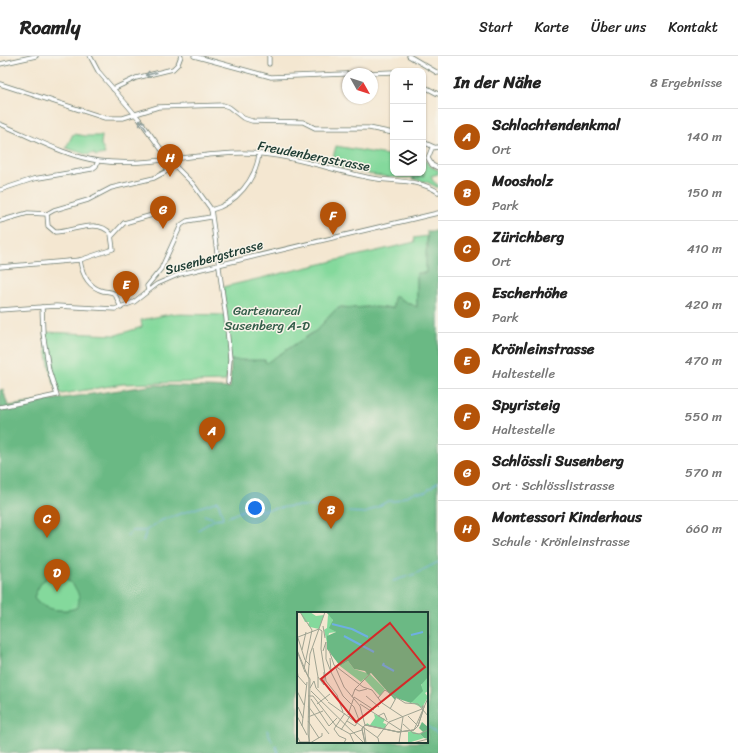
<!DOCTYPE html>
<html lang="de">
<head>
<meta charset="utf-8">
<style>
	body { margin:0; font-family:Sriracha,sans-serif; background:#f6f6f6; color:#222 }
	.controls { position:absolute; right:12px; top:12px; display:grid; overflow:hidden; border-radius:8px; box-shadow:0 1px 3px #0004 }
	.controls button { width:36px; height:36px; display:grid; place-items:center; padding:0; border:0; border-bottom:1px solid #e0e0e0; background:#fff; color:#222; font:20px sans-serif }
	.compass { position:absolute; left:342px; top:12px; width:36px; height:36px; border-radius:50%; background:#fff; box-shadow:0 1px 3px #0004; rotate:129deg }
	.you { position:absolute; left:255px; top:452px; width:14px; height:14px; margin:-10px; border:3px solid #fff; border-radius:50%; background:#1a73e8; box-shadow:0 0 0 6px #1a73e833 }
	.badge { display:grid; place-items:center; width:26px; height:26px; border-radius:50%; background:#b45309; color:#fff; font-size:13px; font-weight:700 }
	.pin { position:absolute; translate:-50% -33px; filter:drop-shadow(0 1px 2px #0008) }
	.pin::after { content:''; position:absolute; top:21px; width:14px; height:12px; background:inherit; clip-path:polygon(0 0,100% 0,50% 100%) }
	.list { margin:0; padding:0; list-style:none }
	h2 { display:flex; justify-content:space-between; align-items:center; height:52px; margin:0; padding:0 16px; font-size:17px }
	h2 small { font-size:13px; font-weight:400; color:#767676 }
	.list li { display:grid; grid-template-columns:26px 1fr auto; gap:12px; align-items:center; box-sizing:border-box; height:56px; padding:0 16px; border-top:1px solid #e0e0e0 }
	.list b { display:block; font-size:15px; white-space:nowrap }
	.list p { margin:0; font-size:13px; white-space:nowrap; color:#767676 }
	.list em { font-size:13px; font-style:normal; color:#767676 }
	.icon { flex:none; width:22px; height:22px; fill:none; stroke:currentColor; stroke-width:2; stroke-linecap:round; stroke-linejoin:round }
	.map { position:relative; flex:none; width:438px; height:697px; overflow:hidden }
	header { display:flex; align-items:center; gap:24px; box-sizing:border-box; height:56px; padding:0 20px; background:#fff; border-bottom:1px solid #e0e0e0 }
	header strong { font-size:19px }
	nav { display:flex; gap:22px; margin-inline-start:auto; font-size:14px }
	main { display:flex }
	aside { flex:1; background:#fff }
	.map>svg:first-child { display:block }
</style>
</head>
<body>
<header>
<strong>Roamly</strong>
<nav><a>Start</a><a>Karte</a><a>Über uns</a><a>Kontakt</a></nav>
</header>
<main>
<div class="map">
<svg width="438" height="697" viewBox="0 0 438 697">
	<rect width="100%" height="100%" fill="#f7f3e8"/>
	<filter id="ink" filterUnits="userSpaceOnUse"><feTurbulence type="fractalNoise" baseFrequency=".025" numOctaves="2"/><feDisplacementMap in="SourceGraphic" scale="8" xChannelSelector="R" yChannelSelector="G"/><feConvolveMatrix kernelMatrix="1 2 1 2 8 2 1 2 1" color-interpolation-filters="sRGB"/></filter>
	<filter id="wash" filterUnits="userSpaceOnUse"><feTurbulence type="fractalNoise" baseFrequency=".012" numOctaves="4" result="noise"/><feDisplacementMap in="SourceGraphic" scale="16" xChannelSelector="R" yChannelSelector="G"/><feGaussianBlur stdDeviation="0.9" result="paint"/><feColorMatrix in="noise" values="0 0 0 0 0 0 0 0 0 0 0 0 0 0 0 0 0 1.4 0 .05"/><feComposite in="paint" operator="in"/></filter>
	<g filter="url(#wash)">
		<rect width="100%" height="100%" fill="#f4e7d1"/>
		<g fill="#84d99c" stroke="#528b68">
			<path d="M73 78 86 80H102L101 88 105 98 95 100 94 97 88 99 66 92Z"/>
			<path d="M336 90 393 100V117H423V120C393 126 361 116 331 109Z"/>
			<path d="M425 104 430 110 438 114V118L431 120 433 125 438 129V132L427 126 412 123 424 120Z"/>
			<path d="M427 180 426 217H417V252L394 240 393 252 368 251 353 252 341 251 335 254 317 274 266 308 229 304 226 325 122 328 62 338C50 333 46 289 44 276L116 279 142 271 141 264 170 258 227 259 223 231 415 186 414 182Z"/>
			<path d="M57 518C64 520 78 532 80 540 82 545 79 548 76 552 63 557 42 554 34 541 38 530 45 519 57 518Z"/>
		</g>
		<path fill="#6bb984" stroke="#457b5c" fill-rule="evenodd" d="M427 175H438V697H0V334L3 333 8 350 155 329 230 332 231 304H265L266 307 317 274 335 254 341 251 353 252 368 251 393 252 394 240 417 251V217H426V194L428 193ZM57 518C69 521 86 539 76 552 63 557 42 554 34 541 38 530 45 519 57 518ZM298 557H427V686H298Z"/>
		<g fill="none" stroke-linecap="round" stroke-linejoin="round">
			<g stroke="#6eafe2" stroke-width="1">
				<path d="M348 456 366 457 388 445H395L415 436H425L438 426"/>
				<path d="M228 461 246 453 263 454 293 450H319"/>
				<path d="M198 474 214 464"/>
				<path d="M127 480 131 475H145L162 464 218 445 223 462 215 463 204 459"/>
				<path d="M143 485 146 476"/>
				<path d="M393 525 415 518 438 506"/>
				<path d="M427 670 438 678"/>
				<path d="M267 674 272 685"/>
				<path d="M276 690 278 697"/>
			</g>
		</g>
	</g>
	<g filter="url(#ink)">
		<g fill="none" stroke-linecap="round" stroke-linejoin="round">
			<g stroke="#6a786b" stroke-width="5">
				<g id="minor">
					<path d="M194 0 271 21 393 16"/>
					<path d="M269 0V8"/>
					<path d="M409 0 438 17"/>
					<path d="M0 8 36 0"/>
					<path d="M0 28 105 62H123L158 51 223 49 229 51 243 62 252 65 303 66 315 72H369L393 77"/>
					<path d="M423 30 438 38"/>
					<path d="M113 33 136 22 173 13 178 8 181 0"/>
					<path d="M0 68C32 81 64 100 99 105 147 111 195 97 243 97 287 97 329 114 371 122 393 126 419 123 438 136"/>
					<path d="M423 86 434 91"/>
					<path d="M438 91 432 92 428 102 432 109 438 112"/>
					<path d="M175 102 176 111 193 128 211 153 226 262 230 303 228 326"/>
					<path d="M0 134 33 123 92 113 96 110 98 105"/>
					<path d="M211 154C236 148 256 123 259 98"/>
					<path d="M0 165 28 157 47 158 54 154 88 144 111 132 154 122 167 115 166 103 164 97 139 63 98 15 90 0"/>
					<path d="M112 180 124 167 156 158"/>
					<path d="M80 204C82 218 88 231 103 235 107 236 111 235 115 238L121 252"/>
					<path d="M0 211 80 204 113 193 111 178C98 161 72 176 55 176L48 170 47 158"/>
					<path d="M148 234 147 230 161 213 181 169 187 165 211 161"/>
					<path d="M0 254 56 250 115 253 134 246 157 228 180 218 438 157"/>
					<path d="M0 351 57 339 49 314 43 277 42 251"/>
				</g>
			</g>
			<use href="#minor" stroke="#fff" stroke-width="3.5"/>
		</g>
		<defs><path id="oneway-shaft" d="M-6 0H5M1.5-3L5.5 0L1.5 3" fill="none" stroke-width="1.6" stroke-linecap="round" stroke-linejoin="round"/></defs>
		<g stroke="#8f9e9a">
			<use href="#oneway-shaft" transform="translate(151 18) rotate(166)"/>
			<use href="#oneway-shaft" transform="translate(143 69) rotate(-125)"/>
		</g>
	</g>
	<g text-anchor="middle" dominant-baseline="central" stroke-width="3" stroke-linejoin="round" paint-order="stroke">
		<g font-size="13" fill="#1f3d34" stroke="#f7f3e8">
			<text transform="translate(314 100) rotate(11)">Freudenbergstrasse</text>
			<text transform="translate(214 201) rotate(-15)">Susenbergstrasse</text>
		</g>
		<g font-size="13" fill="#335c49" stroke="#f7f3e8">
			<text x="267" y="254">Gartenareal<tspan x="267" dy="15">Susenberg A-D</tspan></text>
		</g>
	</g>
	<g transform="translate(297 556)">
		<rect width="131" height="131" fill="#f4e7d1"/>
		<path d="M3 0H13L22 6 19 4 27 3 22 17 13 15 11 13 12 10H8ZM31 3 36 5 35 17 39 20 32 21 30 31 27 18 30 16ZM51 49 57 57 73 62 88 77 83 84 67 67 64 70 43 54ZM131 53V79L128 81 131 85 125 96 114 90 123 77ZM77 102 88 107 86 111 89 112 88 117 69 113 70 111 73 113 78 106ZM114 119 123 122 127 126 111 131V120Z" fill="#84d99c"/>
		<path d="M29 0H131V65L124 73 126 79 114 91 99 86 98 88 74 61 71 63 68 59 57 57 51 49 43 54 30 37V24L39 20 32 16 36 8ZM125 110 131 115V127L127 126 123 122 126 120 122 116Z" fill="#6bb984"/>
		<path fill="none" stroke="#6eafe2" stroke-width="2" d="M35 12 55 17M55 17 71 25M114 23 126 20M47 24 77 40M87 51 86 53 97 59"/>
		<path fill="none" stroke="#9fa392" stroke-width="1" d="M3 0 15 18M0 6V22M26 14 28 26M22 17 25 19 24 37 29 69 40 83 46 100M0 23 8 48 13 53M1 25 22 17M16 36 21 65M0 38 12 67 11 122 13 131M5 38 9 20M32 38 37 53 66 75 75 78 85 91 106 105M0 39 8 60M26 39 29 30V47L34 60 33 46M38 54 47 75 63 94 68 113M0 57 1 64 9 73M7 57 15 18M8 59 13 67 12 131M34 60 46 84 57 95 62 108 58 114 50 109M11 64 13 42 28 0M13 76 17 69 19 76 31 89M21 76V65L27 73V60M58 77 62 79 70 77M0 79 7 93M14 79 67 131M11 84H16L39 114 53 122 57 131M69 84 82 95M55 85 58 77 73 62M81 86 88 78 108 91 121 92 131 104M14 87 32 114 40 106M31 90 81 126 82 131M20 92 33 82M63 92 105 119M11 94 32 122M1 95 6 106M93 97 99 86M51 103 57 85 77 98M0 104 10 123M81 104 87 101 90 108M111 104 121 114M11 105 26 99M11 109 22 126M106 112 116 121 122 122 131 118M68 113 101 120 117 118 131 86M5 114 10 70M67 115 69 131M44 118 53 104M53 122 65 118M0 124 3 130H13M80 126 92 110 125 97M13 131 25 124V121M47 131 49 127 42 124 37 117 48 101M68 131 65 117V116L68 113H70L101 120 117 118 121 114 126 99V97L127 96V94H125L126 97V98L121 114 118 117 116 118 110 119 102 120 68 113 65 117 68 131M102 131 106 105M116 131 131 127"/>
		<path fill="#d62828" fill-opacity="0.15" stroke="#d62828" stroke-width="2" d="M93 11 128 55 59 110 24 67Z"/>
		<rect width="131" height="131" fill="none" stroke="#1f3d34" stroke-width="2"/>
	</g>
</svg>
<div class="controls">
<button>+</button>
<button>−</button>
<button><svg class="icon" aria-label="layers" viewBox="0 0 24 24"><path d="M12 4l9 5-9 5-9-5zM3 14l9 5 9-5"/></svg></button>
</div>
<svg class="compass" viewBox="-18 -18 36 36"><path d="M0-13l5 13h-10z" fill="#e53935"/><path d="M0 13l5-13h-10z" fill="#767676"/></svg>
<div class="you"></div>
<div class="pin badge" style="left:212px;top:394px">A</div>
<div class="pin badge" style="left:331px;top:473px">B</div>
<div class="pin badge" style="left:47px;top:482px">C</div>
<div class="pin badge" style="left:57px;top:536px">D</div>
<div class="pin badge" style="left:126px;top:248px">E</div>
<div class="pin badge" style="left:333px;top:179px">F</div>
<div class="pin badge" style="left:163px;top:173px">G</div>
<div class="pin badge" style="left:170px;top:121px">H</div>
</div>
<aside>
<h2>In der Nähe<small>8 Ergebnisse</small></h2>
<ul class="list">
<li><span class="badge">A</span><div><b>Schlachtendenkmal</b><p>Ort</p></div><em>140 m</em></li>
<li><span class="badge">B</span><div><b>Moosholz</b><p>Park</p></div><em>150 m</em></li>
<li><span class="badge">C</span><div><b>Zürichberg</b><p>Ort</p></div><em>410 m</em></li>
<li><span class="badge">D</span><div><b>Escherhöhe</b><p>Park</p></div><em>420 m</em></li>
<li><span class="badge">E</span><div><b>Krönleinstrasse</b><p>Haltestelle</p></div><em>470 m</em></li>
<li><span class="badge">F</span><div><b>Spyristeig</b><p>Haltestelle</p></div><em>550 m</em></li>
<li><span class="badge">G</span><div><b>Schlössli Susenberg</b><p>Ort · Schlösslistrasse</p></div><em>570 m</em></li>
<li><span class="badge">H</span><div><b>Montessori Kinderhaus</b><p>Schule · Krönleinstrasse</p></div><em>660 m</em></li>
</ul>
</aside>
</main>
</body>
</html>
